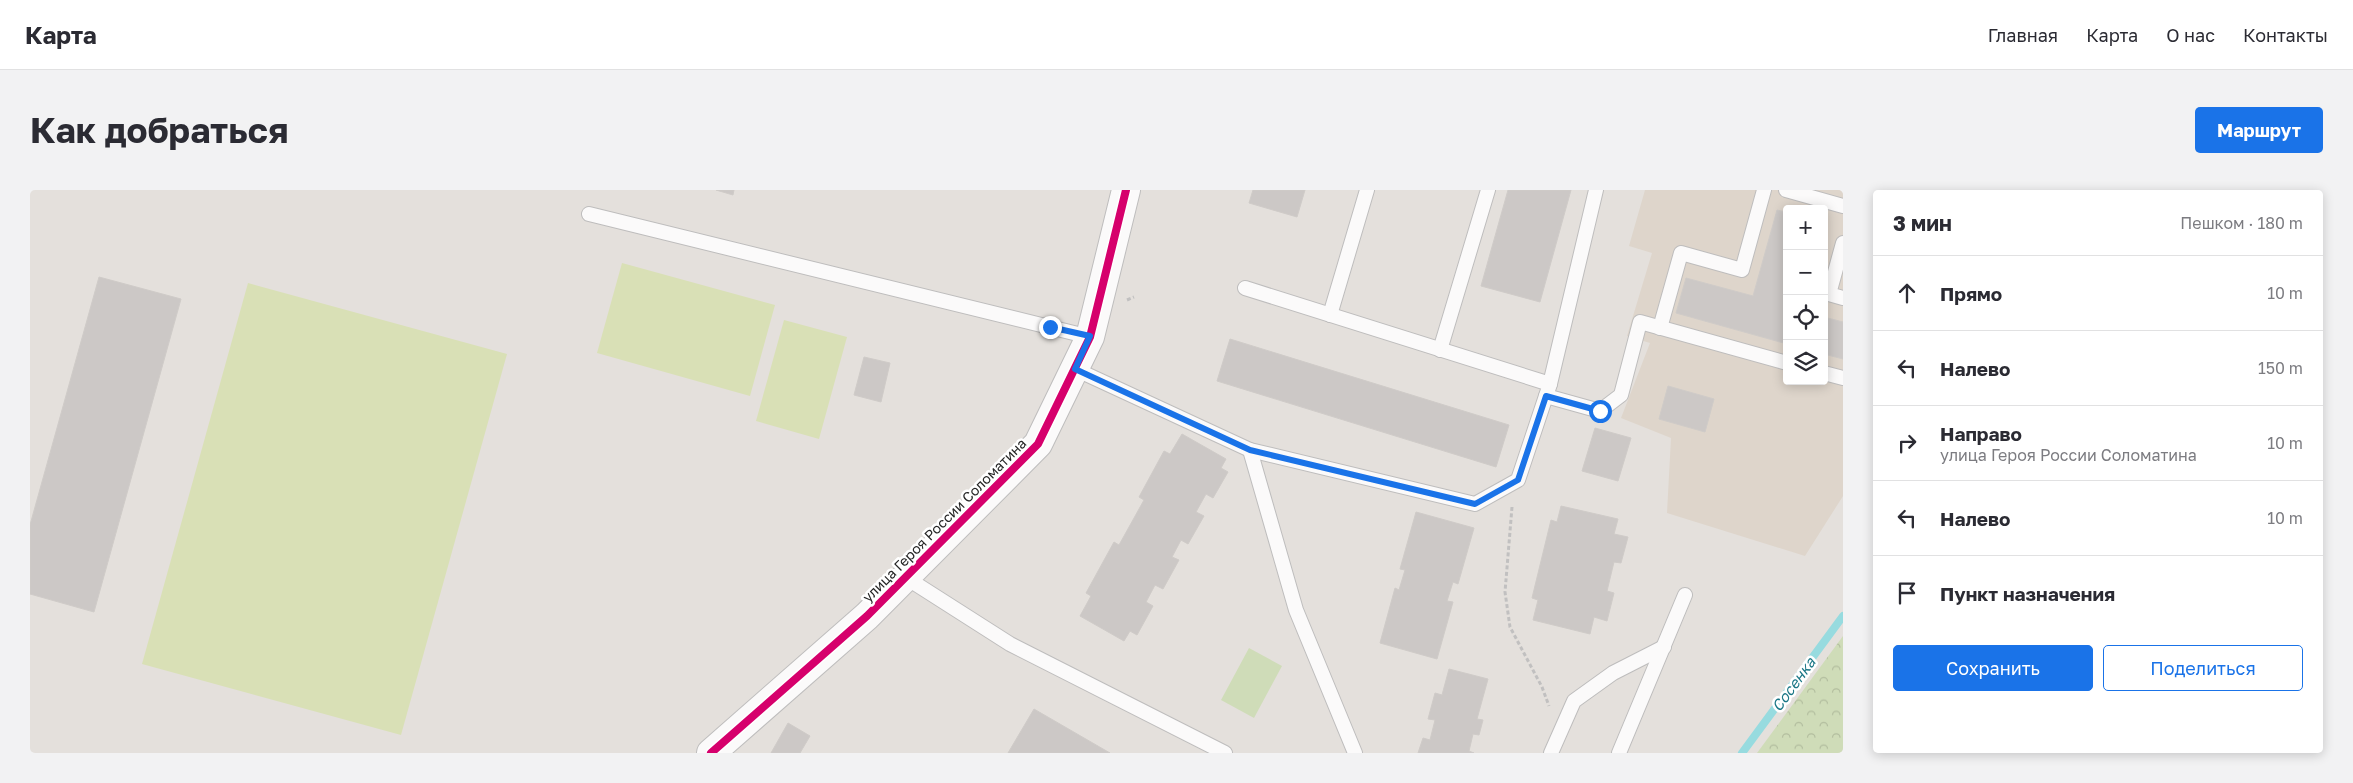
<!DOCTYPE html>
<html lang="ru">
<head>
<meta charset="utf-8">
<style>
	body { margin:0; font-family:"Golos Text",sans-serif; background:#f2f2f3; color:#2b2b33 }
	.controls { position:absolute; right:15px; top:15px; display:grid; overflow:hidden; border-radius:5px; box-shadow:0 2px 12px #0003 }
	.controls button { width:45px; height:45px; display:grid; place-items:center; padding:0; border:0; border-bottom:1px solid #e1e1e2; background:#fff; color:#2b2b33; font:25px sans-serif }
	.stop { position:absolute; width:15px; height:15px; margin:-11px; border:4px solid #1a73e8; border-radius:50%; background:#fff }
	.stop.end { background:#1a73e8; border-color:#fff; box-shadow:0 1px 5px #0008 }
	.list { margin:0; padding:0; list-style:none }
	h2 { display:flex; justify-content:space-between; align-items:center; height:65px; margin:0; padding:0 20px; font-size:21px }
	h2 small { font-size:16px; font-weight:400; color:#7c7c81 }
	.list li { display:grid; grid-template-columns:32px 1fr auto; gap:15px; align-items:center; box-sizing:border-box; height:75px; padding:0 20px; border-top:1px solid #e1e1e2 }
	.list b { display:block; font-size:19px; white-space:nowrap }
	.list p { margin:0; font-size:16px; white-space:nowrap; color:#7c7c81 }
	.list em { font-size:16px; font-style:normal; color:#7c7c81 }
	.actions { display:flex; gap:10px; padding:15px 20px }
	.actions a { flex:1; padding:11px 0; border:1px solid #1a73e8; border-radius:5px; text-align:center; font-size:18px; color:#1a73e8 }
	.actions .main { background:#1a73e8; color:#fff }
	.icon { flex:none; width:28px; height:28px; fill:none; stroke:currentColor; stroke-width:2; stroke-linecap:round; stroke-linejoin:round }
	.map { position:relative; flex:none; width:1813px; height:563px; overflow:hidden; border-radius:5px }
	header { display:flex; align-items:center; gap:30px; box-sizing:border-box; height:70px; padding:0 25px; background:#fff; border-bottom:1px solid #e1e1e2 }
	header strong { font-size:24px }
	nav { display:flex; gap:28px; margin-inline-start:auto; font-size:18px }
	.intro { display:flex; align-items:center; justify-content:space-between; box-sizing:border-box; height:120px; padding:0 30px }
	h1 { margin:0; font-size:35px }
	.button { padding:12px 22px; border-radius:5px; background:#1a73e8; color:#fff; font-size:18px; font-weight:700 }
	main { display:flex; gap:30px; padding:0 30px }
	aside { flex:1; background:#fff; border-radius:5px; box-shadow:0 2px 12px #0003 }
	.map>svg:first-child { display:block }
</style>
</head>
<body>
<header>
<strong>Карта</strong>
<nav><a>Главная</a><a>Карта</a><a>О нас</a><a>Контакты</a></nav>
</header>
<div class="intro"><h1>Как добраться</h1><a class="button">Маршрут</a></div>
<main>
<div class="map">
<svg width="1813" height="563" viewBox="0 0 1813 563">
	<defs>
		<pattern id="forest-crowns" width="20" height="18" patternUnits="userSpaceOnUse" patternTransform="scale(1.25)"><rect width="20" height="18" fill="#cfdcb8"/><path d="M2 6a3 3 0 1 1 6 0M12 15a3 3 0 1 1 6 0" fill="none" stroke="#b2bd9e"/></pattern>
	</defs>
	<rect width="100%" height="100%" fill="#e4e0dc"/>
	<path fill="#ded5cb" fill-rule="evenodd" d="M1615 0H1813V306L1775 366 1637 323 1641 248 1591 228 1620 153 1597 146 1622 63 1599 56ZM1757 19H1794V191H1757Z"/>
	<path fill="#cfdcb8" d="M1219 458 1252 476 1224 528 1191 510Z"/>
	<path fill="url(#forest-crowns)" d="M1813 446V563H1727Z"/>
	<g fill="#d9e0b6">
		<path d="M592 73 745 115 720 206 567 163Z"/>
		<path d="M218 93 477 164 371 545 112 474Z"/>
		<path d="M754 130 817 147 789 249 726 231Z"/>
	</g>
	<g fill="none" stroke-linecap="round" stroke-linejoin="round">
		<path stroke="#97dbdf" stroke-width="8" d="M1712 563 1813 426"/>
	</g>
	<g fill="#ccc8c6" stroke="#cfcbc8">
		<path d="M686 0H704L703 5Z"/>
		<path d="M1223 0H1275L1267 27 1219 13Z"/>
		<path d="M1478 0H1541L1510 112 1451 96Z"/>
		<path d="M1747 20 1757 22V154L1646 123 1656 88 1723 106Z"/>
		<path d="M69 87 151 109 64 422 0 404V335Z"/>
		<path d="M1794 127 1813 132V169L1794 164Z"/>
		<path d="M1200 149 1479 235 1466 277 1187 191Z"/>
		<path d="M834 167 860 173 851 212 824 205Z"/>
		<path d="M1638 196 1684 209 1675 242 1629 229Z"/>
		<path d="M1565 238 1601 248 1588 291 1552 281Z"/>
		<path d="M1152 244 1196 269 1191 278 1198 282 1183 308 1176 304 1166 322 1174 326 1158 354 1151 350 1142 367 1149 370 1133 399 1125 395 1116 412 1123 416 1107 445 1100 441 1094 451 1050 426 1061 406 1056 403 1084 352 1089 355 1114 310 1109 307 1134 261 1140 264Z"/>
		<path d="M1531 316 1588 329 1584 344 1598 347 1591 373 1584 372 1577 401 1584 403 1577 431 1564 427 1560 444 1503 430 1508 410 1502 408 1521 330 1527 332Z"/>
		<path d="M1386 322 1444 338 1428 394 1423 392 1417 411 1423 412 1407 469 1350 453 1365 398 1369 400 1375 380 1370 379Z"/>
		<path d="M1419 479 1458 489 1447 529 1453 530 1449 545 1443 544 1439 561 1444 563H1388L1393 548 1400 550 1405 530 1398 529 1405 503 1412 505Z"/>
		<path d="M1004 519 1080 563H978Z"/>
		<path d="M758 533 780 546 770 563H741Z"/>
	</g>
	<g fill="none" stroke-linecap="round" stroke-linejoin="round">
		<g stroke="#bebdbd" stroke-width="16">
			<g id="service">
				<path d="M1756 0 1813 16"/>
				<path d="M559 24 1060 147"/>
				<path d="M1813 53 1799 104 1813 108"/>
				<path d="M1215 98 1520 194 1566 0"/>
				<path d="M1300 125 1337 0"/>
				<path d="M1630 138 1651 63 1712 80 1734 0"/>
				<path d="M1410 160 1458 0"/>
				<path d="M1045 179 1220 260 1445 314 1488 290 1520 194"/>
				<path d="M1794 183 1813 188"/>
				<path d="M1516 206 1570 221 1591 205 1610 132 1757 173"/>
				<path d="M1220 260 1266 420 1325 563"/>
				<path d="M875 387 980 454 1195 563"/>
				<path d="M1521 563 1544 511 1583 483 1634 457"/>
				<path d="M1589 563 1655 405"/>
			</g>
		</g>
		<g stroke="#bebdbd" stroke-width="30">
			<path id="tertiary" d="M681 563 837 426 1008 254 1060 147 1096 0"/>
		</g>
		<g stroke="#c1c0c0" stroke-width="3" stroke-dasharray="4 2.5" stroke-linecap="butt">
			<path d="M1097 110 1104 107"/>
			<path d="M1482 317 1475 402 1480 437 1512 497 1519 516"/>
		</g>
		<use href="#service" stroke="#fbfafa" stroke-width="14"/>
		<use href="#tertiary" stroke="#fbfafa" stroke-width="28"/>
		<g stroke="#fff" stroke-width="11">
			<path id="cycleway" d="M681 563 837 426 1008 254 1060 147 1096 0"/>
		</g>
		<use href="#cycleway" stroke="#d6006c" stroke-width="8"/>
	</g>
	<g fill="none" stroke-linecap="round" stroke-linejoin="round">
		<path stroke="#1a73e8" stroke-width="6" d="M1020 137 1060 146 1045 179 1220 260 1445 314 1488 290 1516 206 1570 221"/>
	</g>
	<g text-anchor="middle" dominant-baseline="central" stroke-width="5" stroke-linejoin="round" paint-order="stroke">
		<g font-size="14" fill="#262626" stroke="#fff">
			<text transform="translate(914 330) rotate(-45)">улица Героя России Соломатина</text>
		</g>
		<g font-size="15" font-style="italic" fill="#1b7786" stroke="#fff">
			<text transform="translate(1763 494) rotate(-54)">Сосенка</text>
		</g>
	</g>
</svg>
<div class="controls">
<button>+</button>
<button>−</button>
<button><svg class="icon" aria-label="locate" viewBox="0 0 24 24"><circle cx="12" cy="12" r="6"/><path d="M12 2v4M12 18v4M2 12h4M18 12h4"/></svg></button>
<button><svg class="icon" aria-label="layers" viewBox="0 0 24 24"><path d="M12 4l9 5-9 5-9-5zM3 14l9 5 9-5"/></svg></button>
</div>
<div class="stop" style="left:1570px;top:221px"></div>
<div class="stop end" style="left:1020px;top:137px"></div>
</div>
<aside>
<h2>3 мин<small>Пешком · 180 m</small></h2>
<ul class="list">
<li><svg class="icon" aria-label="ahead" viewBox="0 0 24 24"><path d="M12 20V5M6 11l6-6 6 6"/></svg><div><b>Прямо</b></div><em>10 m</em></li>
<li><svg class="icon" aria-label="left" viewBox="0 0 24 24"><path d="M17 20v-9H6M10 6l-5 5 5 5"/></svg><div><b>Налево</b></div><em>150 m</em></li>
<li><svg class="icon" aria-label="right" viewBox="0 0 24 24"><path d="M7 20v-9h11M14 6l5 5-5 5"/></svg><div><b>Направо</b><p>улица Героя России Соломатина</p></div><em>10 m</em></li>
<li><svg class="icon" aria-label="left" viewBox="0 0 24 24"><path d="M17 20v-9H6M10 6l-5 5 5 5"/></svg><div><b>Налево</b></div><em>10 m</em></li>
<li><svg class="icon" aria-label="arrive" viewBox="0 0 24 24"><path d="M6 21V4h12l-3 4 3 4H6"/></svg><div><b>Пункт назначения</b></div></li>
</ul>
<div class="actions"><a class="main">Сохранить</a><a>Поделиться</a></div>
</aside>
</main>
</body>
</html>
